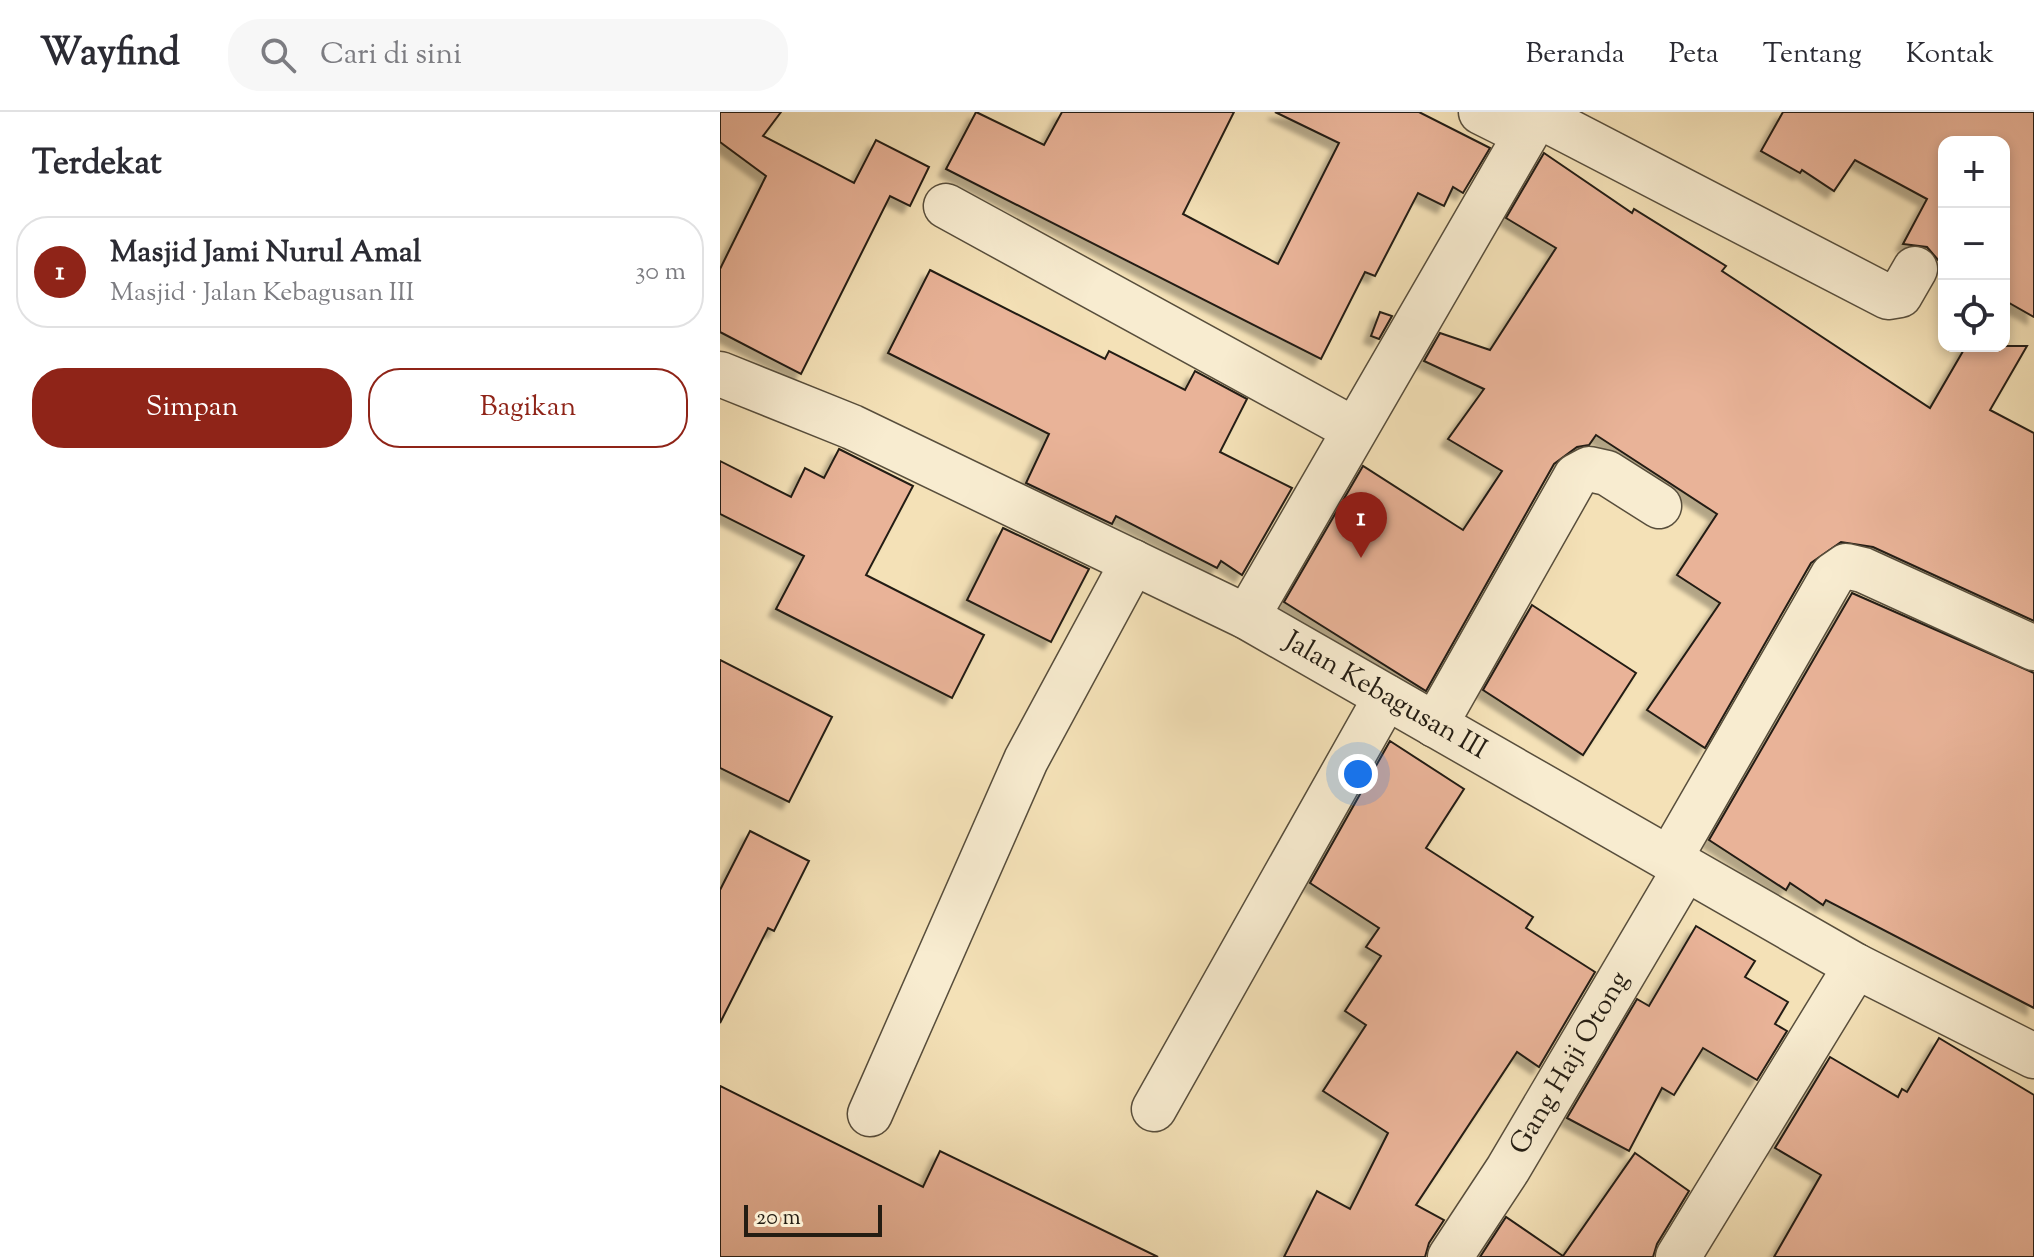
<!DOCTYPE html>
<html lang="id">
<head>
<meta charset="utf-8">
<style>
	body { margin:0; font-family:"Sorts Mill Goudy",serif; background:#f7f7f7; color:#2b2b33 }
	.controls { position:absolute; right:24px; top:24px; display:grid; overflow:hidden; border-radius:16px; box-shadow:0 4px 12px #0003 }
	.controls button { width:72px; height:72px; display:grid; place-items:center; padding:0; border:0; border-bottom:2px solid #e1e1e2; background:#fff; color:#2b2b33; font:40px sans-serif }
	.scale { position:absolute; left:24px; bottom:20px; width:138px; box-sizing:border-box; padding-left:8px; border:4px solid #241d13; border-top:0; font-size:22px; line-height:28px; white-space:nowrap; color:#241d13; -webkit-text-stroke:6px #f8ecd0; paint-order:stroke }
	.you { position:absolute; left:638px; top:662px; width:28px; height:28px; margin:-20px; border:6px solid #fff; border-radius:50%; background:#1a73e8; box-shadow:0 0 0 12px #1a73e833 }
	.badge { display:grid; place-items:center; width:52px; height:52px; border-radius:50%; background:#8f2418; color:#fff; font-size:26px; font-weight:700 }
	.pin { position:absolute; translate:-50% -66px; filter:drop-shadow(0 2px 4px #0008) }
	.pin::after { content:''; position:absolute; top:42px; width:28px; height:24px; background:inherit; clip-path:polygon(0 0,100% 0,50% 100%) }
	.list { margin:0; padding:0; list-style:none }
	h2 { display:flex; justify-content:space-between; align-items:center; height:104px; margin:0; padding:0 32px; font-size:34px }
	h2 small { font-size:26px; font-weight:400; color:#7c7c81 }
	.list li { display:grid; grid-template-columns:52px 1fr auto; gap:24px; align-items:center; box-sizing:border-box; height:112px; margin:0 16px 16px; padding:0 16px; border:2px solid #e1e1e2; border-radius:32px }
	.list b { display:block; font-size:30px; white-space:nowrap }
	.list p { margin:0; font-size:26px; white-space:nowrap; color:#7c7c81 }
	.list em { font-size:26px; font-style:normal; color:#7c7c81 }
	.actions { display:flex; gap:16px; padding:24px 32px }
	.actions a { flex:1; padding:18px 0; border:2px solid #8f2418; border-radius:32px; text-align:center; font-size:28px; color:#8f2418 }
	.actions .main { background:#8f2418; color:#fff }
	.icon { flex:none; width:44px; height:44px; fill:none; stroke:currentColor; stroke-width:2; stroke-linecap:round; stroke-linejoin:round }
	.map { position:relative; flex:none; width:1314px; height:1145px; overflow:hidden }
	header { display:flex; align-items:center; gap:48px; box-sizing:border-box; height:112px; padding:0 40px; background:#fff; border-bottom:2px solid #e1e1e2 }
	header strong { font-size:38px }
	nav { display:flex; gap:44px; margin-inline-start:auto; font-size:28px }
	.search { width:560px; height:72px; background:#f7f7f7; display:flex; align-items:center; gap:20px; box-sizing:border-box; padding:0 28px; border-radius:32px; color:#7c7c81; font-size:30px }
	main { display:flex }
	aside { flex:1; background:#fff }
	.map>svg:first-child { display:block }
</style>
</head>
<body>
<header>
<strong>Wayfind</strong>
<div class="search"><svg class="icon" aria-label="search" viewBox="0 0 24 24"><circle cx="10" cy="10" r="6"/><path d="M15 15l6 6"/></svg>Cari di sini</div>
<nav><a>Beranda</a><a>Peta</a><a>Tentang</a><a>Kontak</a></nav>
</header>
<main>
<aside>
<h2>Terdekat<small></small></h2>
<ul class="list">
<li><span class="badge">1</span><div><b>Masjid Jami Nurul Amal</b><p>Masjid · Jalan Kebagusan III</p></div><em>30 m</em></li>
</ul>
<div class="actions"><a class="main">Simpan</a><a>Bagikan</a></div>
</aside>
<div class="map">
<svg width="1314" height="1145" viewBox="0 0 1314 1145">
	<defs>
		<filter id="shadow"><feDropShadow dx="-7" dy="7" stdDeviation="2" flood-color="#0004"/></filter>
	</defs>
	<rect width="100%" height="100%" fill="#f4e1b7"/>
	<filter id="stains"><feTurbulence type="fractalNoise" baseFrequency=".0025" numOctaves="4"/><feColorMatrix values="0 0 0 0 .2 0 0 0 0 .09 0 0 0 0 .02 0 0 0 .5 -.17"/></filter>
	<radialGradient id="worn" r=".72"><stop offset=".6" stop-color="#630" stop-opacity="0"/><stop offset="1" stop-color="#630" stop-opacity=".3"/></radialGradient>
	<g fill="#e9b398" stroke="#241d13" stroke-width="2" filter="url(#shadow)">
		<path d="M0 0H61L43 24 134 71 156 28 209 55 190 94 170 84 81 262 0 220V157L46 64 0 30Z"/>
		<path d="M256 0 324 33 342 0H514L463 102 558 152 619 31 555 0H699L770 36 743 81 733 75 724 94 698 81 655 164 645 160 601 247 226 57Z"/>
		<path d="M1063 0H1314V205L1284 188V30H1224V155L1207 135 1183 132 1207 87 1135 48 1114 79 1082 58 1080 61 1041 39Z"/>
		<path d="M824 41 912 101 914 97 1006 154 1002 159 1210 296 1246 234H1307L1270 298 1314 321V509L1153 435 1121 430 1091 451 985 636 927 598 1000 491 957 463 997 402 876 323 869 333 857 335 834 352 706 579 564 490 643 354 743 418 782 359 728 327 764 277 704 249 720 221 770 238 836 136 786 106Z"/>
		<path d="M210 158 385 247 389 239 465 278 475 259 527 287 500 340 572 376 522 463 501 449 497 456 396 404 392 412 306 371 329 322 168 241Z"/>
		<path d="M660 200 672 204 659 227 651 224Z"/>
		<path d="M119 337 193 374 146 463 264 523 232 586 56 497 84 444 0 402V349L71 385 85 356 104 366Z"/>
		<path d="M283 416 369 457 331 530 247 488Z"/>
		<path d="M1132 481 1314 561V896L1106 788 1103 793 1070 771 1066 778 989 728Z"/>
		<path d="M812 493 916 561 863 643 763 578Z"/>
		<path d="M0 548 112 605 69 690 0 656Z"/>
		<path d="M670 629 744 677 706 736 813 805 806 816 875 860 819 955 797 940 696 1093 724 1108 709 1131 705 1145H564L597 1079 630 1097 668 1021 603 979 646 913 625 899 661 844 646 835 659 816 590 771Z"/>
		<path d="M30 719 89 749 54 819 48 816 0 911V778Z"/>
		<path d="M976 814 1035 849 1025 865 1068 890 1055 912 1067 919 1037 968 983 936 954 983 942 976 909 1039 847 1006 917 887 929 894Z"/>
		<path d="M1219 926 1314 983V1145H1054L1101 1063 1055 1036 1110 945 1178 985 1182 977 1187 980Z"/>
		<path d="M0 974 203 1075 220 1039 438 1145H0Z"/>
		<path d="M915 1041 969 1079 937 1132 933 1145H760L786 1105 843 1144Z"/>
	</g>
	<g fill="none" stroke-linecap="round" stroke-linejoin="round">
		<g stroke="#584e3c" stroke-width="47">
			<g id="street">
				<path d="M761 0 805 22"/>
				<path d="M817 3 1168 185 1180 183 1195 157"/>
				<path d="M226 94 633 317"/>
				<path id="s1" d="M0 262 132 315 527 505 1136 854 1314 944"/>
				<path d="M527 505 819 0"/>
				<path d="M715 613 856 364 869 357 887 361 939 394"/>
				<path d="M950 746 1113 463 1126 454 1143 458 1314 536"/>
				<path d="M434 997 666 585"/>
				<path d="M150 1002 306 648 413 450"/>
				<path id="s2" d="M730 1145 788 1057 965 757"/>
				<path d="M958 1145 1136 854"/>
			</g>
		</g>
		<use href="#street" stroke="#f8ecd0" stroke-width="44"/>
	</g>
	<g text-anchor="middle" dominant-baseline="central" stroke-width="6" stroke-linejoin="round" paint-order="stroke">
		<g font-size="28" fill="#241d13" stroke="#f8ecd0">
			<text stroke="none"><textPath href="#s1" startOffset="740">Jalan Kebagusan III</textPath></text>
			<text stroke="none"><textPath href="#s2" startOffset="228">Gang Haji Otong</textPath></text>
		</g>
	</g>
	<rect width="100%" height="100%" filter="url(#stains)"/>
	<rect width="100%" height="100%" fill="url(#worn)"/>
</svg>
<div class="controls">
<button>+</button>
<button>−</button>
<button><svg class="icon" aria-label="locate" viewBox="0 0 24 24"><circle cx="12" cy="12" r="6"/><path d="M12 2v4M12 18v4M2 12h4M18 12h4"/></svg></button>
</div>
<div class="scale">20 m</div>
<div class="you"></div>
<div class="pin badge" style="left:641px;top:446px">1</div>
</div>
</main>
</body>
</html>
